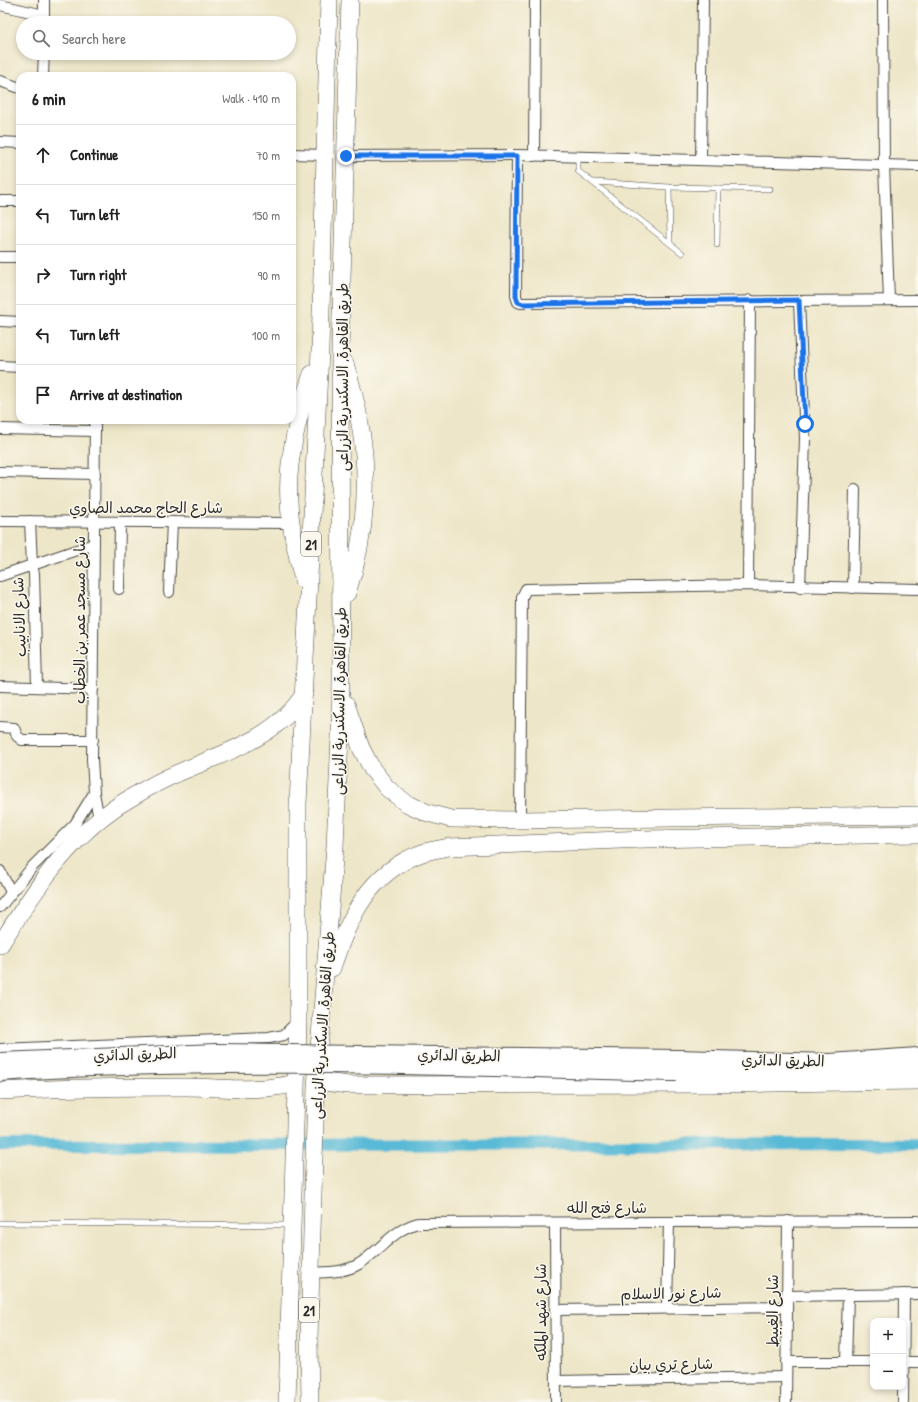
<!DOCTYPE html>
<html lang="en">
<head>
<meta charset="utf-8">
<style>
	body { margin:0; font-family:"Patrick Hand","Playpen Sans Arabic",sans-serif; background:#f2f2f2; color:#222 }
	.controls { position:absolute; right:12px; bottom:12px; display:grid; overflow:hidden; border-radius:8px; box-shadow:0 2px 6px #0003 }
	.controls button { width:36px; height:36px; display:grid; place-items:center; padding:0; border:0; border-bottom:1px solid #e0e0e0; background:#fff; color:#222; font:20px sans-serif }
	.stop { position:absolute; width:12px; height:12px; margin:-9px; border:3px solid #1a73e8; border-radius:50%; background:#fff }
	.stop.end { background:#1a73e8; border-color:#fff; box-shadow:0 1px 4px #0008 }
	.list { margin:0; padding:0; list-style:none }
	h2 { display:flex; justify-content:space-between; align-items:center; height:52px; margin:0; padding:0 16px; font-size:17px }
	h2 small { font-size:13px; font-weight:400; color:#767676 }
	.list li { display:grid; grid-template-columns:26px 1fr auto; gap:12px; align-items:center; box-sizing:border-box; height:60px; padding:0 16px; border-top:1px solid #e0e0e0 }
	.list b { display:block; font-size:15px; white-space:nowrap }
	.list em { font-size:13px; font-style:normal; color:#767676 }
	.icon { flex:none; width:22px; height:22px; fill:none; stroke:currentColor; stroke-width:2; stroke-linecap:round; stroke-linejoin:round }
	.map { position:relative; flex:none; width:918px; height:1402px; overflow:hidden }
	.search { position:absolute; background:#fff; box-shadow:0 2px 6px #0003; left:16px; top:16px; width:280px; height:44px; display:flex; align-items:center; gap:10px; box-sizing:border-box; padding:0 14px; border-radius:22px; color:#767676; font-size:15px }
	.panel { position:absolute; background:#fff; box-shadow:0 2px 6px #0003; left:16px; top:72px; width:280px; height:352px; border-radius:12px }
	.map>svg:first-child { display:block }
</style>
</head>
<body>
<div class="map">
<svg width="918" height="1402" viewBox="0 0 918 1402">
	<rect width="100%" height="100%" fill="#fbf7ec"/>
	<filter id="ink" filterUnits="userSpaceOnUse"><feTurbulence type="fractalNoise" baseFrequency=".025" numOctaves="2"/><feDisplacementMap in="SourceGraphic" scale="8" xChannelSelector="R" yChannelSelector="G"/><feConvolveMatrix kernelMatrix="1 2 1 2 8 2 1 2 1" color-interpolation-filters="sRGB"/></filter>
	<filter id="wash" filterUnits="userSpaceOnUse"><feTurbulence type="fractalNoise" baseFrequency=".012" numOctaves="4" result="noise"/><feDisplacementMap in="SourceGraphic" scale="16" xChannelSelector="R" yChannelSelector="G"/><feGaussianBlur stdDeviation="0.9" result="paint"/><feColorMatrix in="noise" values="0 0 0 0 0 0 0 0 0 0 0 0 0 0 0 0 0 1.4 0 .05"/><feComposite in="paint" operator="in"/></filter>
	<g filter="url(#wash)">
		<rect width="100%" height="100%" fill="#ede6c8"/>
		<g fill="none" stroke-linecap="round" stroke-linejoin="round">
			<path stroke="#58bad6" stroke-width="12" d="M0 1145 918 1144"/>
		</g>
	</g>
	<g filter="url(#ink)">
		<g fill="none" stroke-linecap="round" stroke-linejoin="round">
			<g stroke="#484743" stroke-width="6">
				<g id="service">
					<path d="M578 157V171L682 253"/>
					<path d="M594 182 669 187 770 189"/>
					<path d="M669 187 670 242"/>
					<path d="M717 245 718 188"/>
					<path d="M0 1223 289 1225"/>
				</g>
			</g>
			<g stroke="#484743" stroke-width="12">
				<g id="minor">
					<path d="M883 0 884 164 889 300"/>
					<path d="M0 5 44 15"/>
					<path d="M44 23V0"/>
					<path d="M43 76 44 53"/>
					<path d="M0 81 20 88"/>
					<path d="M0 142 20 143"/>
					<path d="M292 154 326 155"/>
					<path d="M517 155 516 296 518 302 521 303 918 300"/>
					<path d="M346 156 517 155 918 166"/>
					<path d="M534 156 535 0"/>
					<path d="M701 159 703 0"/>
					<path d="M0 201H20"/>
					<path d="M0 257H20"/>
					<path d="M799 301 805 439 800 588"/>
					<path d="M0 321 20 322"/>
					<path d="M0 366 20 367"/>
					<path d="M95 420 92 759 94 793 99 819"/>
					<path d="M0 429 95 431"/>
					<path d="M0 472 95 474"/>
					<path d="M0 521 292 523"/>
					<path d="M30 521 32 565 34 574 37 687"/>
					<path d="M0 576 94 544"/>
					<path d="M748 585 750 300"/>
					<path d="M853 588 855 489"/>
					<path d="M119 589 120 522"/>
					<path d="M169 592 172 522"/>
					<path d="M0 686 93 689"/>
					<path d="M0 727 14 728 17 736 22 740H93"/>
					<path d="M520 820 522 597 526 589 748 585 918 589"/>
					<path d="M0 871 11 892"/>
					<path d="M0 907 33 866 75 824 94 793"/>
					<path d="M0 1049 269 1038 284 1035 298 1021"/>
					<path d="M555 1223 556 1402"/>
					<path d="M310 1273C327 1272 344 1273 359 1264 379 1251 394 1229 418 1223L918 1221"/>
					<path d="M787 1296 918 1294"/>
					<path d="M667 1308 669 1222"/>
					<path d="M555 1310 787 1307"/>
					<path d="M786 1362H873"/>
					<path d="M846 1362 848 1295"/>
					<path d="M903 1362H918"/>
					<path d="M556 1381 786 1377"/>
					<path d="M786 1402 788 1221"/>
					<path d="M903 1402 904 1294"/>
				</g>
			</g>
			<g stroke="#484743" stroke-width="18">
				<g id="primary">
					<path d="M677 1058 830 1062 918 1056"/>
					<path d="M677 1073 918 1071"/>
				</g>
			</g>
			<g stroke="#484743" stroke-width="18">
				<g id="trunk">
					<path d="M345 364C370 440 373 517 347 593"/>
					<path d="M303 580C297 554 290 527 289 501 286 463 299 410 312 374"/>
					<path d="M346 704 361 748 372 769 387 788 406 803 428 813 451 819 520 820 918 815"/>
					<path d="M0 945C33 893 66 840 119 805 135 795 152 785 169 777 216 755 275 741 304 694"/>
					<path d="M332 968C348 919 369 872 422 853 430 850 440 849 449 847L645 839 918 834"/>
					<path d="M317 1081 348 1085 712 1084 918 1081"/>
					<path d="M0 1091C62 1088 124 1087 186 1087 223 1087 259 1093 295 1083"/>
					<path d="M287 1402 298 1021V804L320 351 329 0"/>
					<path d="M310 1402 309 1340 316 1087 335 846 340 736 341 680 340 349 350 0"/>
				</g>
			</g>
			<use href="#service" stroke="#fff" stroke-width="5"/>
			<use href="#minor" stroke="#fff" stroke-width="10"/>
			<use href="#primary" stroke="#fff" stroke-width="16"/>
			<use href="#trunk" stroke="#fff" stroke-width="17"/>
			<g stroke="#484743" stroke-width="18" stroke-linecap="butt">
				<g id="primary-bridge">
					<path d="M0 1061 216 1052 677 1058"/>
					<path d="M0 1073C225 1058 451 1067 677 1073"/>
				</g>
			</g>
			<use href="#primary-bridge" stroke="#fff" stroke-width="16"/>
		</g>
	</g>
	<g fill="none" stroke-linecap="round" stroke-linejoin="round" filter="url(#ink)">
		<path stroke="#1a73e8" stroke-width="5" d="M346 156H517L516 296 518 302 523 304 799 300 805 424"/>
	</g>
	<g text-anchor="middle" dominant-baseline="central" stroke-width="3" stroke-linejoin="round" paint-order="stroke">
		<g fill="#fbf7ec" stroke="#696865" stroke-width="1">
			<rect x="301" y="532" width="20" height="24" rx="3"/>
			<rect x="299" y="1298" width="20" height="24" rx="3"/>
		</g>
		<g font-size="14" font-weight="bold" fill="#2b2b2b">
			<text x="311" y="544">21</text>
			<text x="309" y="1310">21</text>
		</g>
		<g font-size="15" fill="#2b2b2b" stroke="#fbf7ec">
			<text transform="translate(342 377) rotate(-90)">طريق القاهرة, الاسكندرية الزراعى</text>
			<text x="146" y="507">شارع الحاج محمد الصاوي</text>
			<text transform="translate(19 617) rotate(-92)">شارع الانابيب</text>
			<text transform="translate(79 620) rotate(-90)">شارع مسجد عمر بن الخطاب</text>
			<text transform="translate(339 701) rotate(-89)">طريق القاهرة, الاسكندرية الزراعى</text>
			<text transform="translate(322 1025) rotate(-86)">طريق القاهرة, الاسكندرية الزراعى</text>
			<text transform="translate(135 1054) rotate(-2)">الطريق الدائري</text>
			<text transform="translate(459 1055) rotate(1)">الطريق الدائري</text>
			<text transform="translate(783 1060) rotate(1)">الطريق الدائري</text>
			<text x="607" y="1207">شارع فتح الله</text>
			<text transform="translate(671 1293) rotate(-1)">شارع نور الاسلام</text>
			<text transform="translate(772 1311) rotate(-90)">شارع الغبيط</text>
			<text transform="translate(540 1312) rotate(-90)">شارع شهد الملكه</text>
			<text transform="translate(671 1364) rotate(-1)">شارع تري بيان</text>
		</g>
	</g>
</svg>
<div class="controls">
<button>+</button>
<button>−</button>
</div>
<div class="stop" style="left:805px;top:424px"></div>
<div class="stop end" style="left:346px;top:156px"></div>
<div class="search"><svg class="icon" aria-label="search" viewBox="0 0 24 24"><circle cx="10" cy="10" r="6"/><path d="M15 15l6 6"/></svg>Search here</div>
<section class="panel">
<h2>6 min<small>Walk · 410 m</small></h2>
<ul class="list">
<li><svg class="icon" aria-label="ahead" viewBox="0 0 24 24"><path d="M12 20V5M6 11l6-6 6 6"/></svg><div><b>Continue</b></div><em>70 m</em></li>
<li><svg class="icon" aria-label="left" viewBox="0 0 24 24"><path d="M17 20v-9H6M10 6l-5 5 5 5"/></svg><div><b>Turn left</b></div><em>150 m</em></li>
<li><svg class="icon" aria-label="right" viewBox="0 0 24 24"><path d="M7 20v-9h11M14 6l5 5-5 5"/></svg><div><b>Turn right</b></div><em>90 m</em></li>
<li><svg class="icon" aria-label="left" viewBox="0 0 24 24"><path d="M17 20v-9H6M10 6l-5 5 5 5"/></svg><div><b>Turn left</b></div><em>100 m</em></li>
<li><svg class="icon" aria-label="arrive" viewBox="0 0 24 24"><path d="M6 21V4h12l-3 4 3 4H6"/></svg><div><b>Arrive at destination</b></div></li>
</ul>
</section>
</div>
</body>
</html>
